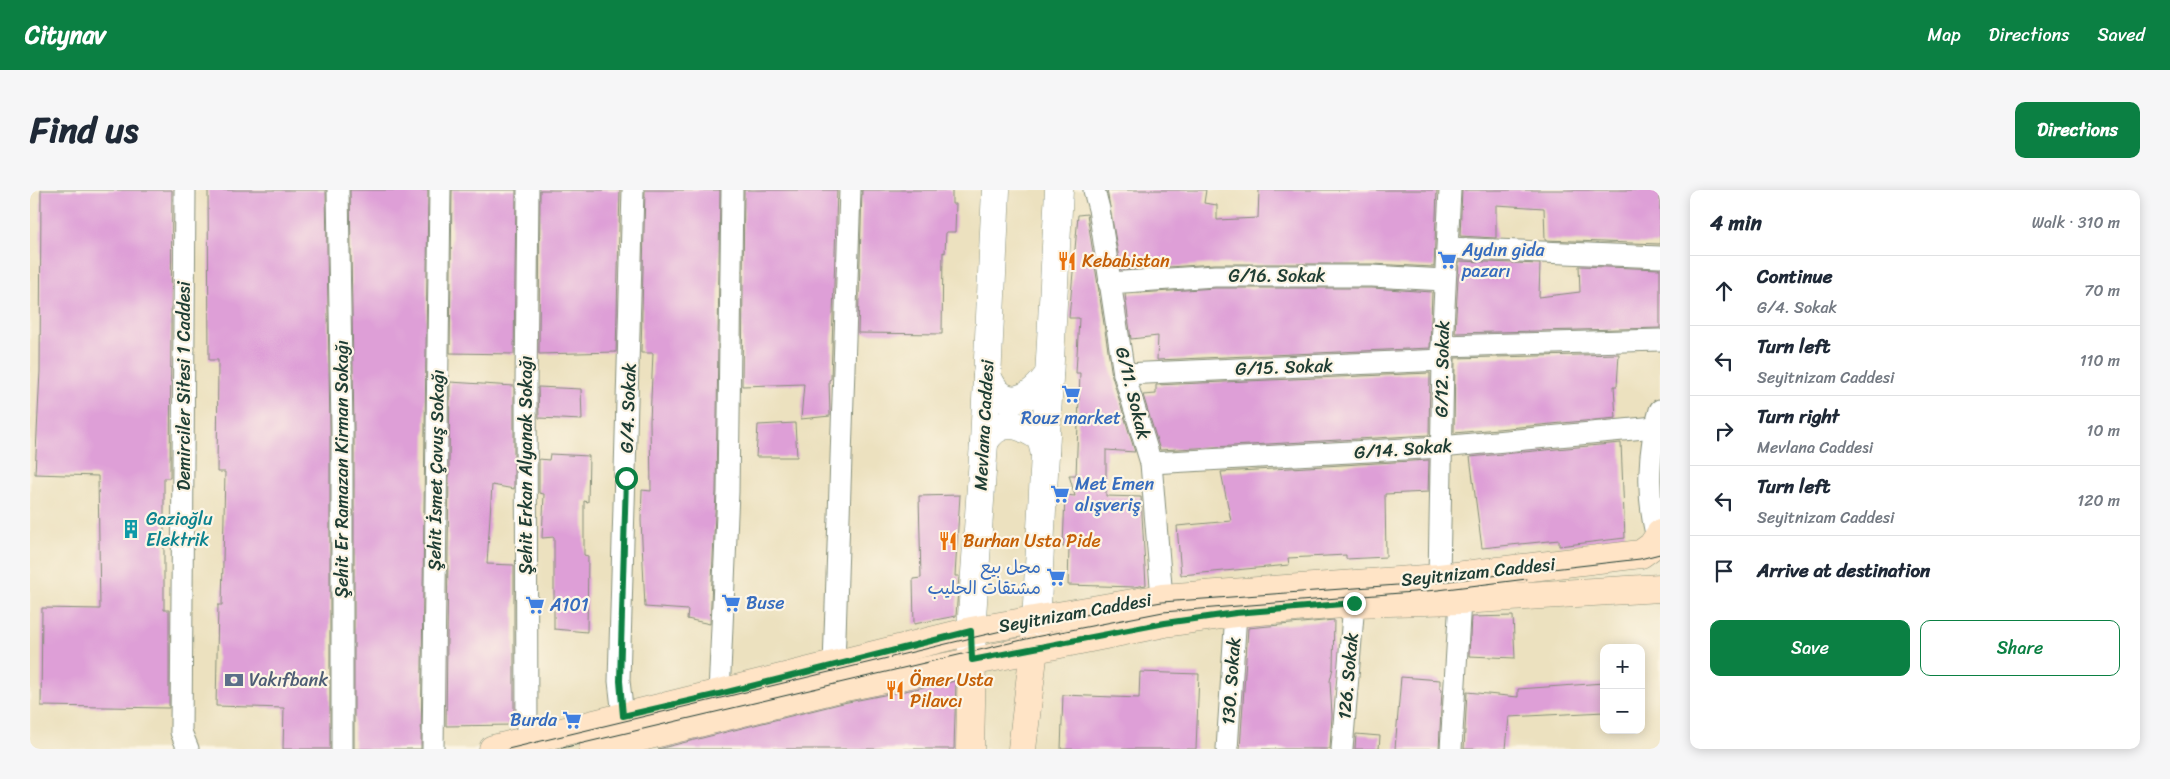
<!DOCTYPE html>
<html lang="en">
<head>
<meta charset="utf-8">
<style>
	body { margin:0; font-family:Sriracha,"Playpen Sans Arabic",sans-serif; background:#f6f6f7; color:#1f2937 }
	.controls { position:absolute; right:15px; bottom:15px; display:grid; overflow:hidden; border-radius:10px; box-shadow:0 2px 12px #0003 }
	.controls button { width:45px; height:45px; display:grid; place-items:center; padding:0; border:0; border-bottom:1px solid #e0e1e3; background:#fff; color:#1f2937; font:25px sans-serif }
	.stop { position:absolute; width:15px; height:15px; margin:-11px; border:4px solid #0b8043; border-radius:50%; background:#fff }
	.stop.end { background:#0b8043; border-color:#fff; box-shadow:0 1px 5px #0008 }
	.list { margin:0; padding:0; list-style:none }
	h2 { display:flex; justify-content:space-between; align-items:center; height:65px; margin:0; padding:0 20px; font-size:21px }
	h2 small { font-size:16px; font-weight:400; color:#747a83 }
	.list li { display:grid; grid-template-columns:32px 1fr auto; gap:15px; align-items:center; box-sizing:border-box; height:70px; padding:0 20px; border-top:1px solid #e0e1e3 }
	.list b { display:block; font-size:19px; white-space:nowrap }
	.list p { margin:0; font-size:16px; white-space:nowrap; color:#747a83 }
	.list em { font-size:16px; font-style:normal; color:#747a83 }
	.actions { display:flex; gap:10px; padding:15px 20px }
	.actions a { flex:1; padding:11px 0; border:1px solid #0b8043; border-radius:10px; text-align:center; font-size:18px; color:#0b8043 }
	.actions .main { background:#0b8043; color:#fff }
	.icon { flex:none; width:28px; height:28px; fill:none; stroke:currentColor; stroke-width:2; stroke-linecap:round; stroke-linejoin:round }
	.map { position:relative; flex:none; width:1630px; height:559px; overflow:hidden; border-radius:10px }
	header { display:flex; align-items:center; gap:30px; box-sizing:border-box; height:70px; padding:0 25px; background:#0b8043; color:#fff }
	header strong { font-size:24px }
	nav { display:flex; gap:28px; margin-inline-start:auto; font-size:18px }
	.intro { display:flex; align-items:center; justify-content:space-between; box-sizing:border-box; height:120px; padding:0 30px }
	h1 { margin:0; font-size:35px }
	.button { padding:12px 22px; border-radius:10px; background:#0b8043; color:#fff; font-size:18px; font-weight:700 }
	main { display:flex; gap:30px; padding:0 30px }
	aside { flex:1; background:#fff; border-radius:10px; box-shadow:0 2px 12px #0003 }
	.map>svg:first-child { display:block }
</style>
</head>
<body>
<header>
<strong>Citynav</strong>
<nav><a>Map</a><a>Directions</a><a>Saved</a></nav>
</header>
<div class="intro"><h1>Find us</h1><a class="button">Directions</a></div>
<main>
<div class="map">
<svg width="1630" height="559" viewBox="0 0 1630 559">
	<rect width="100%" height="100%" fill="#fcf5e5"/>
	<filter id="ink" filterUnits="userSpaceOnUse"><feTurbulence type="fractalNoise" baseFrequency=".02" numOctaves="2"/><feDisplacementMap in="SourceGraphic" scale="10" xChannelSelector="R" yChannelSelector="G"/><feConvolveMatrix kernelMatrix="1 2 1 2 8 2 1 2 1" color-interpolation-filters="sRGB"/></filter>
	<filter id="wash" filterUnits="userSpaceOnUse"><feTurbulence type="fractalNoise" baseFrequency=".0096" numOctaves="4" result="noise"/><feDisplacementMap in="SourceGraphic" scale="20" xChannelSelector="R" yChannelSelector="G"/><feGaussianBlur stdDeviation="1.12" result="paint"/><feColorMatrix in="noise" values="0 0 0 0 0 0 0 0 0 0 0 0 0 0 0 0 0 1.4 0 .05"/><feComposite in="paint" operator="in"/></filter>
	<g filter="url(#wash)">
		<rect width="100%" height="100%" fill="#ece1bf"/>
		<g id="blocks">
			<g fill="#de9fd7">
				<path d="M11 0H142L140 288H134V420H139V518L11 516 12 418 70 419 68 286 5 284 10 181Z"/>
				<path d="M178 0H296L300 238V559H253L254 518 186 516 188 415H192L195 282H187L188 170H179Z"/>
				<path d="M320 0H398L391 559H324V238Z"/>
				<path d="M422 0H486L484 164 420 163Z"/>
				<path d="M510 0H590L586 162 509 164Z"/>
				<path d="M615 0H690L686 302 680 434 657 429 658 420 615 417 611 330 612 300 621 301 620 231 623 163H611Z"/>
				<path d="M714 0H807L801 189 799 190 800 226 771 229 774 194 712 196Z"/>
				<path d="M832 0H922V14H926L925 42H916L915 63 913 62 912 144 828 143Z"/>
				<path d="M1077 0H1176L1174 13 1187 15V30L1228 28 1229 0H1407L1404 77 1342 74H1185L1091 80Z"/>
				<path d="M1432 0H1630V54L1515 50 1514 18 1466 15V48L1430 46Z"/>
				<path d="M1057 24 1082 186 1105 262 1076 260V306L1111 307 1116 395 1104 397 1038 395 1039 357H1033L1035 305 1045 306 1039 285H1046L1050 183H1046L1049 128H1039L1048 25Z"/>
				<path d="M1429 71 1510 74 1509 107 1550 102 1549 76 1630 79V138L1425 143Z"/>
				<path d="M1185 98H1342L1402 102 1400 158 1127 170 1128 146 1101 149 1095 104Z"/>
				<path d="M1589 164 1587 196H1584L1586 228 1424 243 1425 168Z"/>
				<path d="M1400 183 1399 245 1130 260 1113 205 1126 204V195Z"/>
				<path d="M420 192 484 196V299L462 295 457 374 484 375V535L416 536Z"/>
				<path d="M508 197 551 199 552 230 509 228Z"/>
				<path d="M765 233 767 267H726L728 235Z"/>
				<path d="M1591 253 1595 348 1529 356V350L1452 358 1440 267Z"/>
				<path d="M520 264 559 266 558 312 554 311V365L558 366 557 442 524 439V347L512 348 514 304 509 303V269L519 270Z"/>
				<path d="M1399 270 1398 302 1355 304 1356 367 1316 369V365L1258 368 1259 375 1151 385 1147 336 1201 331 1191 282Z"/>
				<path d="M930 305 925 386H929L926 426 884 434 883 389 891 388 889 306Z"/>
				<path d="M1483 426 1485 468 1439 466 1441 427Z"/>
				<path d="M1304 430 1303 478 1300 491 1302 525 1300 559H1210L1218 438Z"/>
				<path d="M1110 482 1169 484 1166 559H1031L1033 505 1109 508Z"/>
				<path d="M1371 487 1410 490V499H1412L1409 559H1365Z"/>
				<path d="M926 491 924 559H628L813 513Z"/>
				<path d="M1574 493V522L1479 527 1476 559H1434L1437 502 1488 507V499Z"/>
				<path d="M1326 544 1350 546 1349 559H1325Z"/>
			</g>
		</g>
	</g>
	<g filter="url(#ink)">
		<use href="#blocks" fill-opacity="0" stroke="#868f7a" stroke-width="1"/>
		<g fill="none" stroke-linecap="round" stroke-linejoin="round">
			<g stroke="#868f7a" stroke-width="23">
				<g id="minor">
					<path d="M155 0 151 542 158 559"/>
					<path d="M308 0 312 238V559"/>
					<path d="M1064 0 1069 19 1094 184 1121 273 1132 408"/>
					<path d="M1418 58 1630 67"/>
					<path d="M1079 93 1185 86H1342L1414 90"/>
					<path d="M1412 156 1630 150"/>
					<path d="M1094 184 1413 170"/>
					<path d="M1121 273 1411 257 1625 237"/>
					<path d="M1627 347C1616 307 1618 259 1630 220"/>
					<path d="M1409 388 1413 170 1412 156 1420 0"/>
					<path d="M804 475 820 0"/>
					<path d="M689 504 698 302 702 0"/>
					<path d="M593 526 589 491 603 0"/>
					<path d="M497 550 496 195 498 0"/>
					<path d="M403 559 410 0"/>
					<path d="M1197 559 1206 423"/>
					<path d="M1312 559 1324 413"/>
					<path d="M1421 559 1430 410"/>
				</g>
			</g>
			<g stroke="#868f7a" stroke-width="29">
				<g id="tertiary">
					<path d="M957 185C972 224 1000 211 1019 184"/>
					<path d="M954 253C968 227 990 233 1011 248L1015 264"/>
					<path d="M1005 452 1029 0"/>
					<path d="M942 465 941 441 954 253 966 0"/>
				</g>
			</g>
			<g stroke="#868f7a" stroke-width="29">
				<g id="secondary">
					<path d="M463 559 941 441 1132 408 1409 388 1611 364 1622 356 1630 344"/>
					<path d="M563 559 810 498 1135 433 1206 423 1324 413 1430 410 1630 398"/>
					<path d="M940 559 942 470"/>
					<path d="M992 559 1004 459"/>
				</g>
			</g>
			<use href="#minor" stroke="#fff" stroke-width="21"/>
			<use href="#tertiary" stroke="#fff" stroke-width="28"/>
			<use href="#secondary" stroke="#ffe4c6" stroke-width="28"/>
			<g stroke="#1f3d34" stroke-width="1">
				<path d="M478 559 941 448 1006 433 1132 412 1409 392 1610 369 1630 364"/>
				<path d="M528 559 1005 447 1133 422 1408 400 1497 389"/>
			</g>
		</g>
	</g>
	<g fill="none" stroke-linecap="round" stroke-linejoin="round" filter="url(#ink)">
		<path stroke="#0b8043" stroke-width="6" d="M596 288 590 491 593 526 689 504 941 441 942 470 1135 433 1206 423 1324 413"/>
	</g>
	<defs>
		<g id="supermarket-bare" transform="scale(1.5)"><path d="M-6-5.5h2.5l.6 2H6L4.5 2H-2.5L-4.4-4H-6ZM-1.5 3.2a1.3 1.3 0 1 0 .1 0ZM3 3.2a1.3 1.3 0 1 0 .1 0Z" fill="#3f7fe0" stroke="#fcf5e5" stroke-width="2.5" paint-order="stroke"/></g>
		<g id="restaurant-bare" transform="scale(1.5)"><path d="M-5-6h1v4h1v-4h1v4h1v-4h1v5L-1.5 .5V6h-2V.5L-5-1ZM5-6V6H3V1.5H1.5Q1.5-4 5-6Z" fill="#e8710a" stroke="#fcf5e5" stroke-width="2.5" paint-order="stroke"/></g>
		<g id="building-bare" transform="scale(1.5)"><path d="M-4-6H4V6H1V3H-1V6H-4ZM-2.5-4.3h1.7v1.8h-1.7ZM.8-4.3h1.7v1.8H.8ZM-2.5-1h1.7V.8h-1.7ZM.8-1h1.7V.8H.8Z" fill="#0f9aa8" stroke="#fcf5e5" stroke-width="2.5" paint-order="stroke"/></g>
		<g id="bank-bare" transform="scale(1.5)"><path d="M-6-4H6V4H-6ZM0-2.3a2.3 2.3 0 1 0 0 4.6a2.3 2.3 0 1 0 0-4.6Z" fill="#5c6f8a" stroke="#fcf5e5" stroke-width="2.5" paint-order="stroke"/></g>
	</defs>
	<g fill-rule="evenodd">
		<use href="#supermarket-bare" x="1417" y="70"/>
		<use href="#restaurant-bare" x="1037" y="71"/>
		<use href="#supermarket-bare" x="1041" y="204"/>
		<use href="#supermarket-bare" x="1030" y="304"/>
		<use href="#building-bare" x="101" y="339"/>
		<use href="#restaurant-bare" x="918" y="351"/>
		<use href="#supermarket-bare" x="1026" y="387"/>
		<use href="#supermarket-bare" x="701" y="413"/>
		<use href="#supermarket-bare" x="505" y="415"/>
		<use href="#bank-bare" x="204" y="490"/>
		<use href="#restaurant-bare" x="865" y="500"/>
		<use href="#supermarket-bare" x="542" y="530"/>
	</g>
	<g text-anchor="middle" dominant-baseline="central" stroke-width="4.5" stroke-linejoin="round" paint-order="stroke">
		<g font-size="18" fill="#366cbe" stroke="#fcf5e5" text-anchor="start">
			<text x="1432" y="60">Aydın gida<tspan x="1432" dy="21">pazarı</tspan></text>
			<text x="1041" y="228" text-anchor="middle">Rouz market</text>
			<text x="1045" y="294">Met Emen<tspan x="1045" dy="21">alışveriş</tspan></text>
			<text x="1011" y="377" text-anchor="end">محل بيع<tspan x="1011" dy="21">مشتقات الحليب</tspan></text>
			<text x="716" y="413">Buse</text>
			<text x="520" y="415">A101</text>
			<text x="527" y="530" text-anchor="end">Burda</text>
		</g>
		<g font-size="18" fill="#c56008" stroke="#fcf5e5" text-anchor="start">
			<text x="1052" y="71">Kebabistan</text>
			<text x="933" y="351">Burhan Usta Pide</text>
			<text x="880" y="490">Ömer Usta<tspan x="880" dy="21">Pilavcı</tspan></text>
		</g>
		<g font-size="18" fill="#1f3d34" stroke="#fcf5e5">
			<text x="1247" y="86">G/16. Sokak</text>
			<text transform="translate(1254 177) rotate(-2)">G/15. Sokak</text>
			<text transform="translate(1412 179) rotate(-89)">G/12. Sokak</text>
			<text transform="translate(154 196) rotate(-90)">Demirciler Sitesi 1 Caddesi</text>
			<text transform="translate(1103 203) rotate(76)">G/11. Sokak</text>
			<text transform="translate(598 218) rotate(-88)">G/4. Sokak</text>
			<text transform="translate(954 235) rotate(-87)">Mevlana Caddesi</text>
			<text transform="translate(1373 259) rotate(-4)">G/14. Sokak</text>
			<text transform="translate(496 275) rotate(-90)">Şehit Erkan Alyanak Sokağı</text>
			<text transform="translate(312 279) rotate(-90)">Şehit Er Ramazan Kirman Sokağı</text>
			<text transform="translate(406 280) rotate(-89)">Şehit İsmet Çavuş Sokağı</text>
			<text transform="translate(1448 382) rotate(-6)">Seyitnizam Caddesi</text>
			<text transform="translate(1045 423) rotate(-10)">Seyitnizam Caddesi</text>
			<text transform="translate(1318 486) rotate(-85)">126. Sokak</text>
			<text transform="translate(1201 491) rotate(-86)">130. Sokak</text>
		</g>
		<g font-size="18" fill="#0d838f" stroke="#fcf5e5" text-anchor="start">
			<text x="116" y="329">Gazioğlu<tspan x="116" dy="21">Elektrik</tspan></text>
		</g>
		<g font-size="18" fill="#4e5e75" stroke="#fcf5e5" text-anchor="start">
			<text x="219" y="490">Vakıfbank</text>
		</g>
	</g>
</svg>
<div class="controls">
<button>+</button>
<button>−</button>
</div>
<div class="stop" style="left:596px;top:288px"></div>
<div class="stop end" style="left:1324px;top:413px"></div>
</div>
<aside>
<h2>4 min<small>Walk · 310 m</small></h2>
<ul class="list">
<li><svg class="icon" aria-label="ahead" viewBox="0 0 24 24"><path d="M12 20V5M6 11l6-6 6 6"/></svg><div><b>Continue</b><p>G/4. Sokak</p></div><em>70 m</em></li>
<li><svg class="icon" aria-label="left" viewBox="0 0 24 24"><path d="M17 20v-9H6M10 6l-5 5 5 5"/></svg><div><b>Turn left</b><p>Seyitnizam Caddesi</p></div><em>110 m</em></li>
<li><svg class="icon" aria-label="right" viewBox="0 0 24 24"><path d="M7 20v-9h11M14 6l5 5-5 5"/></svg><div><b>Turn right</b><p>Mevlana Caddesi</p></div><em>10 m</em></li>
<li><svg class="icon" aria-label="left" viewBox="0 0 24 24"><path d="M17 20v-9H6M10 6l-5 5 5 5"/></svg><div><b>Turn left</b><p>Seyitnizam Caddesi</p></div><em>120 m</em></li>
<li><svg class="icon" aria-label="arrive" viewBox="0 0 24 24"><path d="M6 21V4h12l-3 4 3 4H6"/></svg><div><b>Arrive at destination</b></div></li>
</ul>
<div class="actions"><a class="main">Save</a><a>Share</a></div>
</aside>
</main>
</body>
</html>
